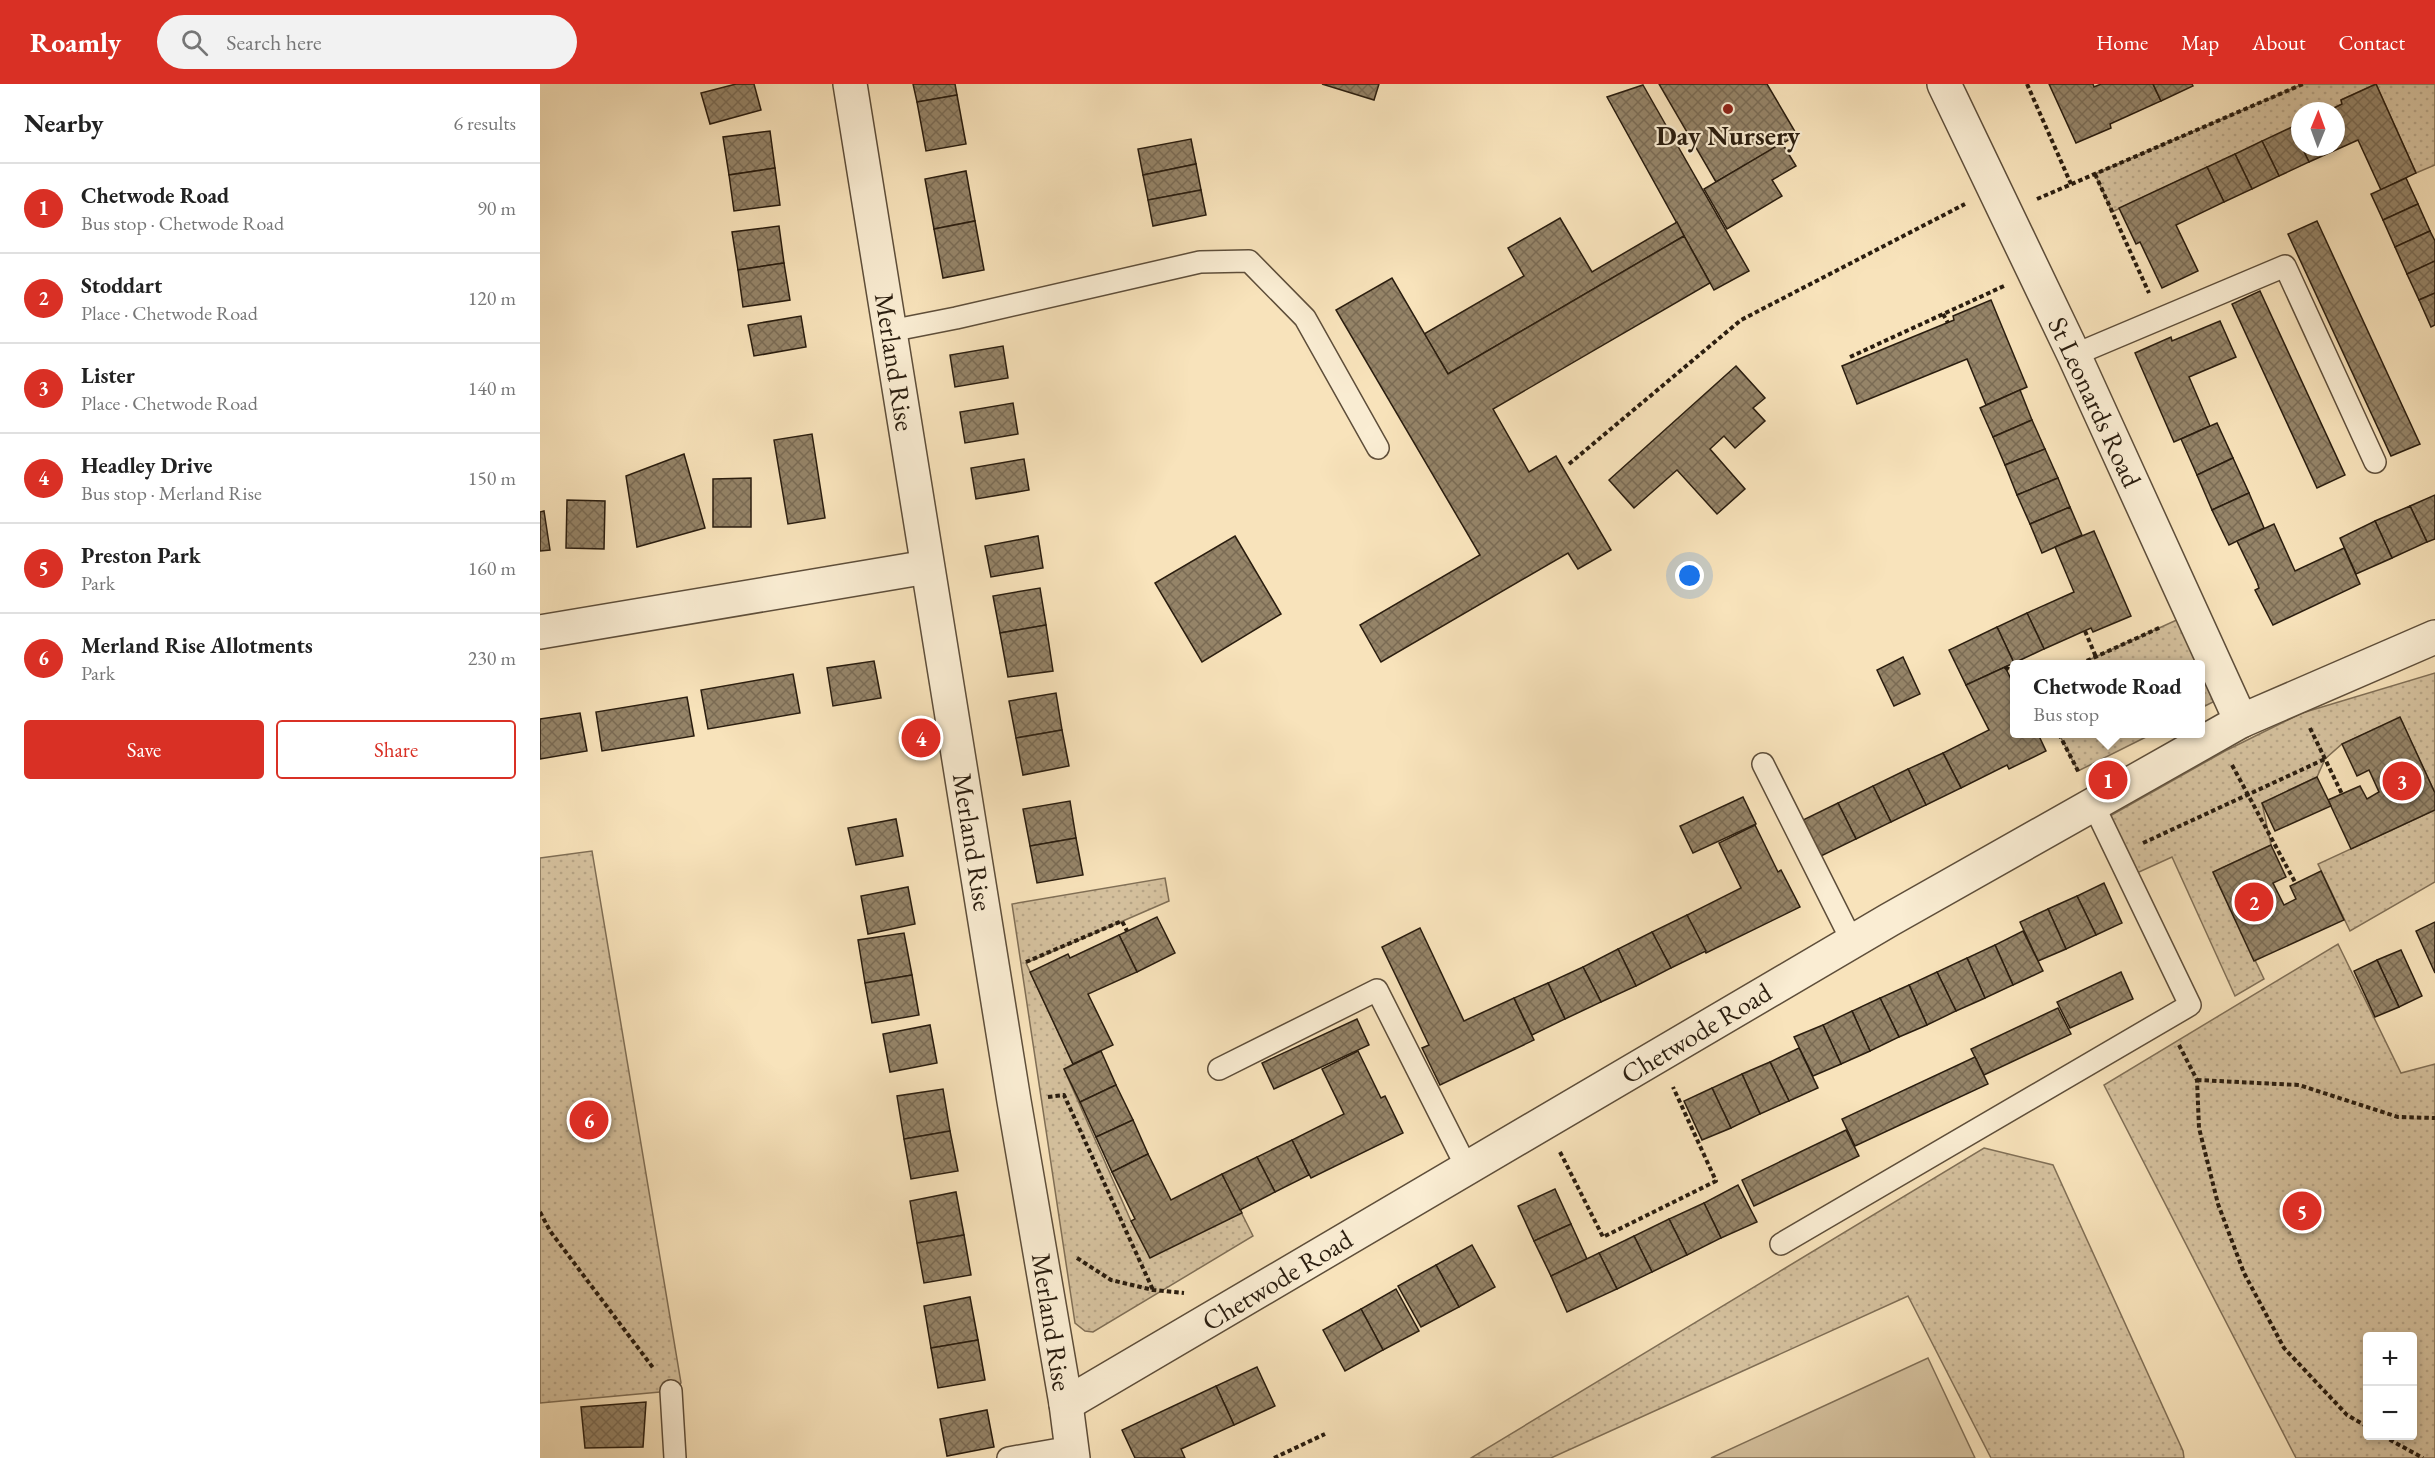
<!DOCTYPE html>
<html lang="en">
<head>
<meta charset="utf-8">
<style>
	body { margin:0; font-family:"EB Garamond",serif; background:#f2f2f2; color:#222 }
	.controls { position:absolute; right:18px; bottom:18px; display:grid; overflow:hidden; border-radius:6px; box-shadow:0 3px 9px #0003 }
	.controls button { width:54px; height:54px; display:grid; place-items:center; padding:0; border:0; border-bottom:2px solid #e0e0e0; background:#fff; color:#222; font:30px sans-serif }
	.compass { position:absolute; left:1751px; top:18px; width:54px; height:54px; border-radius:50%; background:#fff; box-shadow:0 3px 9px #0003; rotate:1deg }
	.you { position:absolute; left:1150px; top:492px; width:21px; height:21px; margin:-15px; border:4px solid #fff; border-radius:50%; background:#1a73e8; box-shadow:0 0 0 9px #1a73e833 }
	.badge { display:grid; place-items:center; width:39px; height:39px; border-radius:50%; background:#d93025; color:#fff; font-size:20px; font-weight:700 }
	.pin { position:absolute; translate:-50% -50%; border:3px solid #fff; box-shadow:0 2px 6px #0006 }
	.popup { position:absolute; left:1470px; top:576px; width:195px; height:78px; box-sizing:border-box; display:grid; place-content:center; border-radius:6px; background:#fff; filter:drop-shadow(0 2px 4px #0005); font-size:20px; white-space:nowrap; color:#767676 }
	.popup b { font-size:22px; color:#222 }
	.popup::after { content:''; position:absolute; left:50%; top:100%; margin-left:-12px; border:12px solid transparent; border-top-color:#fff }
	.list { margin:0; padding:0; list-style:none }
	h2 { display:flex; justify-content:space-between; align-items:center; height:78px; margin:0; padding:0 24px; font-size:26px }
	h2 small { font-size:20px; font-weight:400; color:#767676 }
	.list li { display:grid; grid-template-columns:39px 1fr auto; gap:18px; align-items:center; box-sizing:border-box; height:90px; padding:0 24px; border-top:2px solid #e0e0e0 }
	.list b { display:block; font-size:22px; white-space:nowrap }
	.list p { margin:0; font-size:20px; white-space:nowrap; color:#767676 }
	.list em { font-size:20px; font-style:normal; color:#767676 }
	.actions { display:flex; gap:12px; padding:18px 24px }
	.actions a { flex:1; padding:14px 0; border:2px solid #d93025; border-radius:6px; text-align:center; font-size:21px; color:#d93025 }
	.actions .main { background:#d93025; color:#fff }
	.icon { flex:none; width:33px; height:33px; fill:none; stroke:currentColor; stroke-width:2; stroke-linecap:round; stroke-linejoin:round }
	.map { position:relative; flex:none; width:1895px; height:1374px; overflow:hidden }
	header { display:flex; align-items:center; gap:36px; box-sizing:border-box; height:84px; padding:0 30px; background:#d93025; color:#fff }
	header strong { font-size:28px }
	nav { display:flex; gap:33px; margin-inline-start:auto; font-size:21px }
	.search { width:420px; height:54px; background:#f2f2f2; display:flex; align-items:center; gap:15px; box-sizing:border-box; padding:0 21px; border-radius:33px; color:#767676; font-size:22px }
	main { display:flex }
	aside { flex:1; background:#fff }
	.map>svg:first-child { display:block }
</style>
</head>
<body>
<header>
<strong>Roamly</strong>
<div class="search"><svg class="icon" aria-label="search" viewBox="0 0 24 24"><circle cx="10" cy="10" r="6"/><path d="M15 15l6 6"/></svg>Search here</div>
<nav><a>Home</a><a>Map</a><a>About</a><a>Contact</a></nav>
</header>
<main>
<aside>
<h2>Nearby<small>6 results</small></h2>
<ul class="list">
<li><span class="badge">1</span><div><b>Chetwode Road</b><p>Bus stop · Chetwode Road</p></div><em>90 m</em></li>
<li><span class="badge">2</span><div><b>Stoddart</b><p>Place · Chetwode Road</p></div><em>120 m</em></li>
<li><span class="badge">3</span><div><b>Lister</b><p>Place · Chetwode Road</p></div><em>140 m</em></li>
<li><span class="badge">4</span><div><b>Headley Drive</b><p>Bus stop · Merland Rise</p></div><em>150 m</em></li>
<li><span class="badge">5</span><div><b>Preston Park</b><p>Park</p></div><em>160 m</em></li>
<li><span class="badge">6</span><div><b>Merland Rise Allotments</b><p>Park</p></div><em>230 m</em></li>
</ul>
<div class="actions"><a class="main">Save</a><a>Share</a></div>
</aside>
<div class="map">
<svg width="1895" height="1374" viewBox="0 0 1895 1374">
	<defs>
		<pattern id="green-dots" width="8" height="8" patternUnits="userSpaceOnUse" patternTransform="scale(1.5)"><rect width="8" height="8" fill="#d5c19e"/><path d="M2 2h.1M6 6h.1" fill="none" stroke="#b7a587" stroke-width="1.8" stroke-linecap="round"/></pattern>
		<pattern id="building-cross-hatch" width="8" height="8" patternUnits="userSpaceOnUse" patternTransform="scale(1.5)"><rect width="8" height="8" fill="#958468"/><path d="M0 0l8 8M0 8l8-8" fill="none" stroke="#7a6b54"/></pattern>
	</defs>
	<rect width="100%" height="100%" fill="#f8e3bb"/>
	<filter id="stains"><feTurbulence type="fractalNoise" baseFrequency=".00333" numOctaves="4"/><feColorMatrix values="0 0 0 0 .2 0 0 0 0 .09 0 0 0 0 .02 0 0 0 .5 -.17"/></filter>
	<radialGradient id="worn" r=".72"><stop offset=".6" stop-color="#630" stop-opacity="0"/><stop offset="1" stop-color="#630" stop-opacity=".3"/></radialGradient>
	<g fill="url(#green-dots)" stroke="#806f56" stroke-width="1.5" fill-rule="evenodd">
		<path d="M1763 0H1895V81L1876 89 1836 0 1801 16 1802 20 1787 27H1760V40L1572 128 1555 90Z"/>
		<path d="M1652 529 1689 610 1661 624V580H1540Z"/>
		<path d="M1895 589V709L1860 634 1802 660 1785 675 1777 693 1722 719 1731 761 1673 788 1724 895 1695 912 1632 773 1588 793 1561 737 1685 667 1762 629Z"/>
		<path d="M1519 650H1612L1538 687Z"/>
		<path d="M1895 726V798L1810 847 1778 780Z"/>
		<path d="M52 767 141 1299 131 1307 0 1319V774Z"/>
		<path d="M625 794 629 817 486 879 533 980 524 985 591 1137 700 1126 713 1152 553 1248 545 1247 535 1239 472 820Z"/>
		<path d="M1798 860 1861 989 1895 980V1374H1756L1564 1001ZM1828 1252H1872V1352H1828Z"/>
		<path d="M1444 1064 1513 1081 1643 1367 1644 1374H1451L1368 1212 1011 1374H931Z"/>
	</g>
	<path fill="#d5c19e" stroke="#806f56" stroke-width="1.5" d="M1388 1274 1435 1374H1171Z"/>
	<g fill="url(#building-cross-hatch)" stroke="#2a1d0f" stroke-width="1.5">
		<path d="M196 0H214L221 26 170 40 161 9Z"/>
		<path d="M373 0H415L417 11 377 18Z"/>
		<path d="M782 0H839L834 16Z"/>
		<path d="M1119 0H1227L1257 51 1176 98Z"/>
		<path d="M1509 0H1553L1554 3 1561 0H1613L1621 17 1570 40 1571 44 1536 59Z"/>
		<path d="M1613 0H1652L1653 2 1621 17Z"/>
		<path d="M1836 0 1876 89 1841 106 1818 56 1769 78 1761 63H1796V27H1788L1802 20 1801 16Z"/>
		<path d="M1103 1 1209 187 1174 206 1067 13Z"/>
		<path d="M417 11 426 60 386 67 377 18Z"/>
		<path d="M1760 40V60L1752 43Z"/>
		<path d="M1752 43 1769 78 1739 92 1722 57Z"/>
		<path d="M230 47 235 84 189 91 183 53Z"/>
		<path d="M651 55 656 80 603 91 598 65Z"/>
		<path d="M1722 57 1739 92 1712 105 1695 70Z"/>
		<path d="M1242 59 1256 82 1232 96 1242 112 1187 145 1164 105Z"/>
		<path d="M1695 70 1712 105 1684 118 1667 83Z"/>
		<path d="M656 80 661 106 608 116 603 91Z"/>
		<path d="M1667 83 1684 118 1636 141 1658 187 1622 204 1600 158 1596 160 1579 124Z"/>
		<path d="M235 84 240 121 194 127 189 91Z"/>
		<path d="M426 87 435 137 394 145 385 95Z"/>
		<path d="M1866 94 1878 120 1843 136 1831 110Z"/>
		<path d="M661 106 666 131 613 142 608 116Z"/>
		<path d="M1878 120 1890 147 1855 163 1843 136Z"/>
		<path d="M1020 134 1052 188 1137 138 1144 152 908 290 884 250 984 192 968 164Z"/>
		<path d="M435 137 444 186 403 194 394 145Z"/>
		<path d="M1777 137 1880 360 1851 372 1748 150Z"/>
		<path d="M239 142 244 179 198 186 192 148Z"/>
		<path d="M1890 147 1895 157V177L1867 190 1855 163Z"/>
		<path d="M1144 152 1170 199 953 325 989 388 1016 372 1071 466 1038 485 1028 469 841 578 820 541 940 471 796 226 852 194 908 290Z"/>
		<path d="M1895 177V209L1879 216 1867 190Z"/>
		<path d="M244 179 250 216 203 223 198 186Z"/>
		<path d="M1720 207 1805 391 1777 404 1692 220Z"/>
		<path d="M1895 209V241L1891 243 1879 216Z"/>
		<path d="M1451 216 1487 303 1446 321 1427 275 1317 320 1302 282 1414 236 1413 232Z"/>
		<path d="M261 232 266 263 214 272 208 241Z"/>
		<path d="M1680 237 1696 273 1649 293 1670 342 1634 358 1595 269 1631 253 1632 257Z"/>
		<path d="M463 262 468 294 415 303 410 271Z"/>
		<path d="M1196 282 1225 314 1213 324 1225 337 1195 364 1184 352 1170 365 1205 405 1177 430 1137 386 1094 424 1069 396Z"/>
		<path d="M1480 306 1492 336 1453 353 1440 324Z"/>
		<path d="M473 319 478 350 425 359 420 328Z"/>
		<path d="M1492 336 1505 365 1465 381 1453 353Z"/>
		<path d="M1677 339 1693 374 1657 391 1641 355Z"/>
		<path d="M272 350 285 434 248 440 234 356Z"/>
		<path d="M1505 365 1518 394 1477 411 1465 381Z"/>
		<path d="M144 370 165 444 97 463 86 392Z"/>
		<path d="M1693 374 1709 409 1672 426 1657 391Z"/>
		<path d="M484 375 489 406 436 415 431 384Z"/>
		<path d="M211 394V443H173V395Z"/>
		<path d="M1518 394 1530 423 1490 440 1477 411Z"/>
		<path d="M1709 409 1724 444 1689 461 1672 426Z"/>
		<path d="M1895 411V455L1887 458 1870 422Z"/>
		<path d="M27 416 65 417 64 465 26 464Z"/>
		<path d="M1870 422 1887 458 1852 474 1835 437Z"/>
		<path d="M1530 423 1542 451 1502 469 1490 440Z"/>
		<path d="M4 427 10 466 0 467V428Z"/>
		<path d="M1835 437 1852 474 1816 490 1800 454Z"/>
		<path d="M1734 440 1755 487 1804 464 1820 500 1733 541 1715 506 1719 504 1717 498 1697 457Z"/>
		<path d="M1554 447 1591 532 1553 548 1551 544 1504 565 1487 529 1534 508 1515 463Z"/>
		<path d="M498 452 503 484 451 493 445 462Z"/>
		<path d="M695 452 741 530 662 578 615 499Z"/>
		<path d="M500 504 506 541 460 549 453 512Z"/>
		<path d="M1487 529 1504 565 1474 579 1457 543Z"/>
		<path d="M506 541 513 587 468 593 460 549Z"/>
		<path d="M1457 543 1474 579 1426 601 1409 566Z"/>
		<path d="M1363 573 1380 610 1354 622 1337 586Z"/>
		<path d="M334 577 341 614 293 622 287 584Z"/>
		<path d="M1465 583 1475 603V650H1498L1506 667 1469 685 1467 681 1421 704 1403 669 1449 646 1426 601Z"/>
		<path d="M253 590 260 629 168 645 161 606Z"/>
		<path d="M516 609 522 646 476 654 469 617Z"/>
		<path d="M147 613 154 652 62 667 56 628Z"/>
		<path d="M40 629 47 667 0 675V635Z"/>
		<path d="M1860 633 1895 709V726L1811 765 1788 716 1820 702 1827 715 1839 708 1829 686 1817 692 1802 660Z"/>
		<path d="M522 646 529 682 483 691 476 654Z"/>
		<path d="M1403 669 1421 704 1386 721 1368 685Z"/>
		<path d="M1368 685 1386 721 1351 738 1333 702Z"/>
		<path d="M1777 693 1791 722 1735 747 1722 719Z"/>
		<path d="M1333 702 1351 738 1316 755 1298 719Z"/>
		<path d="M1203 713 1216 740 1153 769 1140 742Z"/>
		<path d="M530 717 536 754 490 762 483 725Z"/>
		<path d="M1298 719 1316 755 1281 772 1263 736Z"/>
		<path d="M356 735 363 772 316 781 308 744Z"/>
		<path d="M1215 741 1238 788 1241 786 1260 823 1166 869 1147 831 1201 804 1179 759Z"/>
		<path d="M536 754 543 791 497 799 490 762Z"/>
		<path d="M1731 761 1746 793 1733 799 1744 821 1756 815 1750 802 1781 787 1804 836 1714 877 1673 788Z"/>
		<path d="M1564 799 1582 839 1556 851 1537 812Z"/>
		<path d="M368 803 375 840 328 850 321 812Z"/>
		<path d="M1537 812 1556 851 1526 865 1508 825Z"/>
		<path d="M1508 825 1526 865 1498 877 1480 838Z"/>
		<path d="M1147 831 1166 867 1131 884 1112 848Z"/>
		<path d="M617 833 635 869 597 888 579 851Z"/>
		<path d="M1895 838V889L1876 847Z"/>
		<path d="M880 844 924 937 974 914 994 956 900 1001 882 964 889 961 842 863Z"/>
		<path d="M1483 847 1503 887 1473 901 1455 861Z"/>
		<path d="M1112 848 1131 884 1096 902 1078 865Z"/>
		<path d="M364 849 372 891 325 899 318 856Z"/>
		<path d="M579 851 597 888 548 910 573 961 533 980 490 888 528 870 530 874Z"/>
		<path d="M1455 861 1473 901 1445 914 1427 874Z"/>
		<path d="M1078 865 1096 902 1061 918 1043 883Z"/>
		<path d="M1861 866 1882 912 1859 923 1837 876Z"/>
		<path d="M1427 874 1445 914 1416 927 1397 888Z"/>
		<path d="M1837 876 1859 923 1835 933 1814 887Z"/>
		<path d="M1043 883 1061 918 1025 935 1008 899Z"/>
		<path d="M1397 888 1416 927 1387 941 1369 901Z"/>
		<path d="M1581 888 1593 915 1530 944 1517 918Z"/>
		<path d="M372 891 379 931 332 939 325 899Z"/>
		<path d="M1008 899 1025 935 992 951 974 914Z"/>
		<path d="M1369 901 1387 941 1359 953 1340 914Z"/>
		<path d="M1340 914 1359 953 1330 967 1312 927Z"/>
		<path d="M1518 924 1531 950 1444 991 1431 965Z"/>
		<path d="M1312 927 1330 967 1301 980 1283 941Z"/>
		<path d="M817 935 829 961 734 1005 722 979Z"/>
		<path d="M390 941 397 979 350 988 343 950Z"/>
		<path d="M1283 941 1301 980 1273 992 1254 953Z"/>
		<path d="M1259 964 1278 1004 1249 1017 1230 978Z"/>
		<path d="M561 967 576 1001 540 1018 524 985Z"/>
		<path d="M818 967 841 1014 845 1012 863 1049 771 1094 752 1056 804 1030 782 985Z"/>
		<path d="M1435 973 1448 1000 1315 1062 1302 1035Z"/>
		<path d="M1230 978 1249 1017 1220 1030 1202 990Z"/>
		<path d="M1202 990 1220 1030 1191 1044 1172 1004Z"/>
		<path d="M576 1001 593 1036 556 1053 540 1018Z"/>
		<path d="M1172 1004 1191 1044 1162 1056 1144 1017Z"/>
		<path d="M403 1005 410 1047 364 1055 357 1012Z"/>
		<path d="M593 1036 608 1070 572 1088 556 1053Z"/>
		<path d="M1306 1046 1319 1072 1214 1122 1202 1096Z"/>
		<path d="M410 1047 418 1087 371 1095 364 1055Z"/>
		<path d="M752 1056 769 1091 735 1108 717 1073Z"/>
		<path d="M608 1070 631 1116 682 1090 702 1129 610 1174 591 1137 595 1135 572 1088Z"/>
		<path d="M717 1073 735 1108 700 1126 682 1090Z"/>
		<path d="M1198 1101 1217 1138 1181 1154 1164 1119Z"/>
		<path d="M1015 1105 1031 1140 994 1157 978 1122Z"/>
		<path d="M416 1108 424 1151 377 1159 370 1117Z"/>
		<path d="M1164 1119 1181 1154 1147 1171 1129 1135Z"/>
		<path d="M1129 1135 1147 1171 1112 1188 1094 1152Z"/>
		<path d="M1031 1140 1047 1175 1011 1192 994 1157Z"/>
		<path d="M424 1151 431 1191 384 1199 377 1159Z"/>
		<path d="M1094 1152 1112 1188 1077 1205 1059 1169Z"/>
		<path d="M932 1161 955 1203 919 1223 896 1181Z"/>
		<path d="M1059 1169 1077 1205 1027 1228 1011 1192Z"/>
		<path d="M896 1181 919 1223 881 1243 858 1202Z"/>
		<path d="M856 1205 879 1247 843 1266 821 1225Z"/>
		<path d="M430 1213 438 1256 391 1264 384 1222Z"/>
		<path d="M821 1225 843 1266 805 1287 783 1246Z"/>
		<path d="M438 1256 445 1296 398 1304 391 1264Z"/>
		<path d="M717 1283 735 1322 694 1341 676 1302Z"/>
		<path d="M676 1302 694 1341 641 1365 645 1374H595L582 1346Z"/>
		<path d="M106 1318 103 1363 45 1364 41 1323Z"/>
		<path d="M447 1326 454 1363 407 1372 400 1335Z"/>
	</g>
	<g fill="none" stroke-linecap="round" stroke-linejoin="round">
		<g stroke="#5e4e3a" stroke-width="24">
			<g id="service">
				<path d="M350 247 416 234 660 178 709 177 765 234 838 364"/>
				<path d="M1534 271 1745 182 1835 378"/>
				<path d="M1223 680 1312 857"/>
				<path d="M679 985 837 906 927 1084"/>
				<path d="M1241 1160 1650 921 1554 722"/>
				<path d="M131 1307 135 1374"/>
				<path d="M468 1374 531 1363"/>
			</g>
		</g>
		<g stroke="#5e4e3a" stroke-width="36">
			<g id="minor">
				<path d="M1404 0 1534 271 1701 637"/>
				<path d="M0 548 387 483"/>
				<path d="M526 1320 1349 836 1701 637 1895 553"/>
			</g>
		</g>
		<g stroke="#5e4e3a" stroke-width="36">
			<path id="tertiary" d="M310 0 474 1017 526 1320 533 1374"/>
		</g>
		<g stroke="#2a1d0f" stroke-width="4" stroke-dasharray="4.5 3" stroke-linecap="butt">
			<path d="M1487 0 1531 100"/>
			<path d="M1555 90 1609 209"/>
			<path d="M1497 115 1763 0"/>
			<path d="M1403 230 1408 239"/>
			<path d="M1310 273 1464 202"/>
			<path d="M1029 380 1201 236 1425 120"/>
			<path d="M1545 547 1556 573"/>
			<path d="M1540 580 1621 543"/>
			<path d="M1465 583 1475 589"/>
			<path d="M1770 644 1802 710"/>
			<path d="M1519 650 1539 689"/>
			<path d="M1692 681 1756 800"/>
			<path d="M1603 759 1785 675"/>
			<path d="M486 878 582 837 587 847"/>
			<path d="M1639 961 1657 996 1659 1044 1678 1120 1704 1189 1744 1264 1807 1331 1828 1343"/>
			<path d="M1657 996 1759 1001 1858 1033 1895 1034"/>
			<path d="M508 1013 524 1011 613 1206"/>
			<path d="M1020 1068 1063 1153 1176 1097 1133 1003"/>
			<path d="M0 1128 10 1147 114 1285"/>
			<path d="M537 1174 571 1196 613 1206 644 1209"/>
			<path d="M1843 1352 1883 1374"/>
			<path d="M734 1374 785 1350"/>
		</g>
		<use href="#service" stroke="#faedd3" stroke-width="21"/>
		<use href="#minor" stroke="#faedd3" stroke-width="33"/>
		<use href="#tertiary" stroke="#faedd3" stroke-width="33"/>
	</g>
	<circle fill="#8f2418" stroke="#faedd3" stroke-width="2" cx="1188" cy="25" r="6"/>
	<g text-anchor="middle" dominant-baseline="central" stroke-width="4.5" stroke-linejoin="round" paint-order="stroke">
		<g font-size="27" font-weight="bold" fill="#2a1d0f" stroke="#faedd3">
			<text x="1188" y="51">Day Nursery</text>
		</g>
		<g font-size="27" fill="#2a1d0f" stroke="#faedd3">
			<text transform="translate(355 278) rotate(81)">Merland Rise</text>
			<text transform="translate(1555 318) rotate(65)">St Leonards Road</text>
			<text transform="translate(433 758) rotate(81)">Merland Rise</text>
			<text transform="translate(1156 949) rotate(-31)">Chetwode Road</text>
			<text transform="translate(737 1196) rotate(-31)">Chetwode Road</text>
			<text transform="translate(512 1238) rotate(81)">Merland Rise</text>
		</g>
	</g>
	<rect width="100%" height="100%" filter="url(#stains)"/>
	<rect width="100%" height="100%" fill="url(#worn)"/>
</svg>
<div class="controls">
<button>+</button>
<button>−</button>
</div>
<svg class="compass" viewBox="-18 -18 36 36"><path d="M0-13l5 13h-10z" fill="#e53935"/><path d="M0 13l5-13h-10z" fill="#767676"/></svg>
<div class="you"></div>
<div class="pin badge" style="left:1568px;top:696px">1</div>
<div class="popup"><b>Chetwode Road</b>Bus stop</div>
<div class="pin badge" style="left:1714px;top:818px">2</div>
<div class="pin badge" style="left:1862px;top:697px">3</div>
<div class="pin badge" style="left:381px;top:654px">4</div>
<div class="pin badge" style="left:1762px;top:1127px">5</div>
<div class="pin badge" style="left:49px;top:1036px">6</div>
</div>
</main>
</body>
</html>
